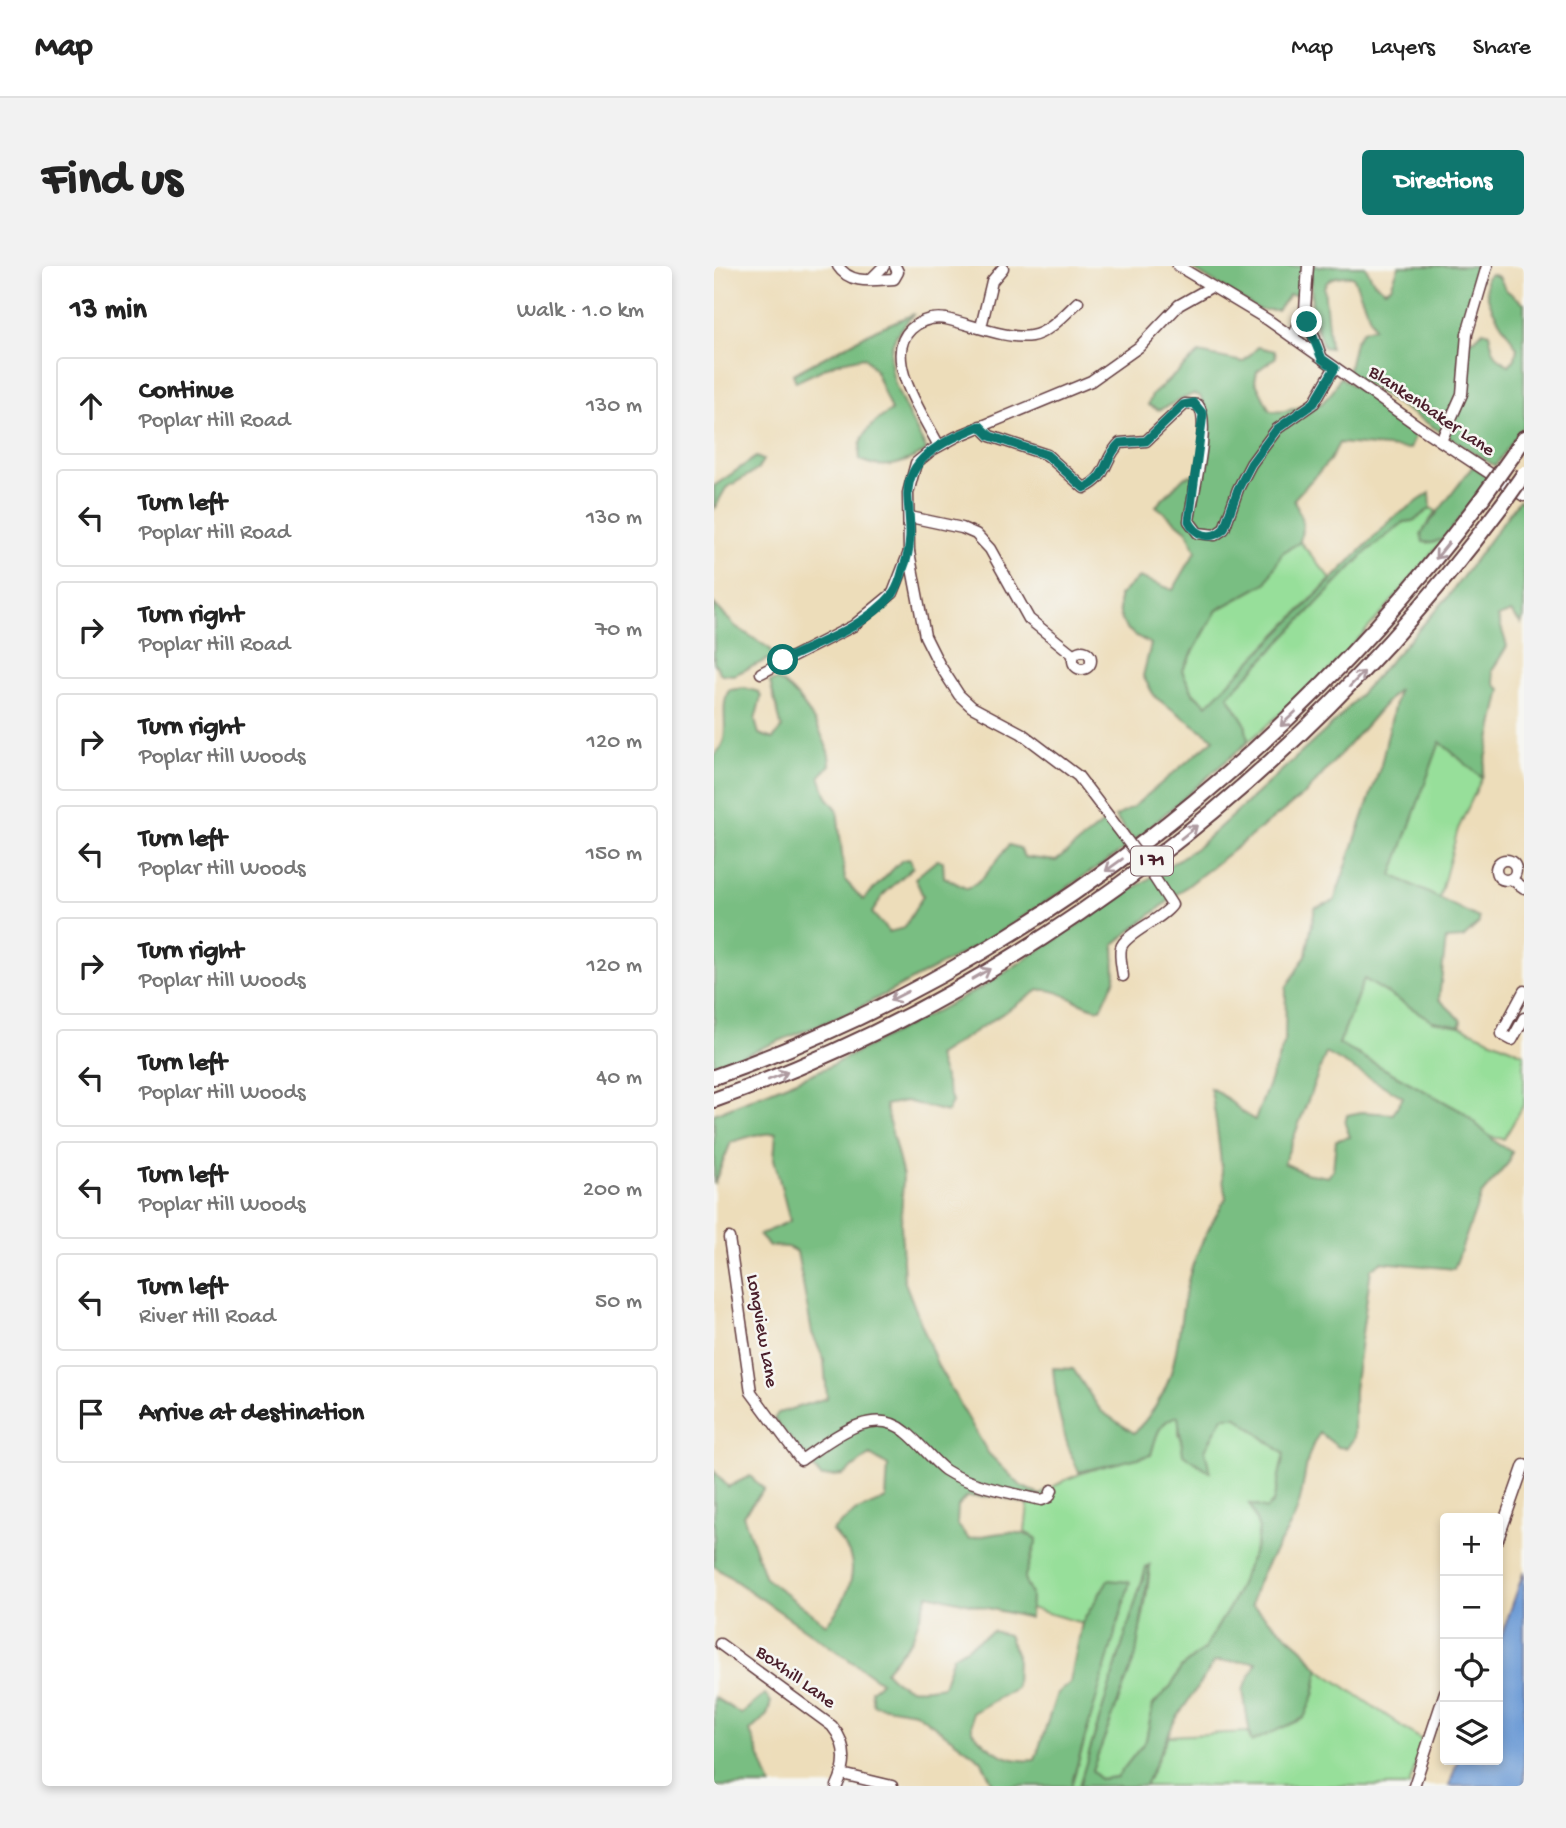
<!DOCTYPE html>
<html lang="en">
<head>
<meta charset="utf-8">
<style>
	body { margin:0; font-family:"Gochi Hand",sans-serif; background:#f2f2f2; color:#222 }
	.controls { position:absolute; right:21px; bottom:21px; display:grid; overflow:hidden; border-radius:7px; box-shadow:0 4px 10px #0003 }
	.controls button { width:63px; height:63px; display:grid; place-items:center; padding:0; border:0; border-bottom:2px solid #e0e0e0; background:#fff; color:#222; font:35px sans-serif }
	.stop { position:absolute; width:21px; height:21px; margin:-16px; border:5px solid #0f766e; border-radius:50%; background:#fff }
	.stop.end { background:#0f766e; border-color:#fff; box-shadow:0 2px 7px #0008 }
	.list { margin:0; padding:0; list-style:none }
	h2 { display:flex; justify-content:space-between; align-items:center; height:91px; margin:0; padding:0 28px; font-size:30px }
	h2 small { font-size:23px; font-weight:400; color:#767676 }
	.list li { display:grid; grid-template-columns:46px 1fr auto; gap:21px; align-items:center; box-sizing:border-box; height:98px; margin:0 14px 14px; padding:0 14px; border:2px solid #e0e0e0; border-radius:7px }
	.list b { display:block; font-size:26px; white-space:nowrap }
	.list p { margin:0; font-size:23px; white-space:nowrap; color:#767676 }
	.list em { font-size:23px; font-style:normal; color:#767676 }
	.icon { flex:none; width:38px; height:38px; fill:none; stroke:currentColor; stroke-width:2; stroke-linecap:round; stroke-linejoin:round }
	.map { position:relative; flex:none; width:810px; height:1520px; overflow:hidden; border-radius:7px }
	header { display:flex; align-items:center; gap:42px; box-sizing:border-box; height:98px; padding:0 35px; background:#fff; border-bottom:2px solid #e0e0e0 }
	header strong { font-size:33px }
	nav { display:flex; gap:38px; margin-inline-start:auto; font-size:24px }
	.intro { display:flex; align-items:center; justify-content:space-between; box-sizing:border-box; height:168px; padding:0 42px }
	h1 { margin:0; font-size:49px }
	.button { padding:18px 32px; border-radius:7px; background:#0f766e; color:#fff; font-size:24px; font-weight:700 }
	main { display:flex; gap:42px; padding:0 42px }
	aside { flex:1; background:#fff; border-radius:7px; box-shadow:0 4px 10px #0003 }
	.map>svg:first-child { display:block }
</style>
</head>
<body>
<header>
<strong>Map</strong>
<nav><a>Map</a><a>Layers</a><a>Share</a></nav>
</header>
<div class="intro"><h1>Find us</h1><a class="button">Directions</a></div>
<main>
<aside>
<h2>13 min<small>Walk · 1.0 km</small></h2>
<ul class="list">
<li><svg class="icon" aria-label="ahead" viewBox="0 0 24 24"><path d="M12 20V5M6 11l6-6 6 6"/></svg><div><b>Continue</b><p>Poplar Hill Road</p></div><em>130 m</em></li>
<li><svg class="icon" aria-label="left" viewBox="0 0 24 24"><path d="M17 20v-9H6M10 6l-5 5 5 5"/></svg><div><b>Turn left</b><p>Poplar Hill Road</p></div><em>130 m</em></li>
<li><svg class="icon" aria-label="right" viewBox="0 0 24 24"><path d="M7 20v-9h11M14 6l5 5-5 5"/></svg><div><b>Turn right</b><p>Poplar Hill Road</p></div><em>70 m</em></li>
<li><svg class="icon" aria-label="right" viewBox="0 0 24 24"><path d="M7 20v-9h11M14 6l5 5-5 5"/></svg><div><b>Turn right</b><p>Poplar Hill Woods</p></div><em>120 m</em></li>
<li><svg class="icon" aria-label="left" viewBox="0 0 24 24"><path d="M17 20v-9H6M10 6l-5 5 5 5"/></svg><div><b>Turn left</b><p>Poplar Hill Woods</p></div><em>150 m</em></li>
<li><svg class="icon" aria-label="right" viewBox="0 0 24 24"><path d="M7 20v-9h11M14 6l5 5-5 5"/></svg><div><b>Turn right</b><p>Poplar Hill Woods</p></div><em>120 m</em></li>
<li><svg class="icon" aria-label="left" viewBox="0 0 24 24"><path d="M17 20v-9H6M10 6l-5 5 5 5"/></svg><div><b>Turn left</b><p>Poplar Hill Woods</p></div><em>40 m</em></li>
<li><svg class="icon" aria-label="left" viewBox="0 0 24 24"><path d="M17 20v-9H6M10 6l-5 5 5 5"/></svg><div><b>Turn left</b><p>Poplar Hill Woods</p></div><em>200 m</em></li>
<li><svg class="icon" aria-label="left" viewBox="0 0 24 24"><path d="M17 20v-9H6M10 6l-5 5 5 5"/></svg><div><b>Turn left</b><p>River Hill Road</p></div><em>50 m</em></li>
<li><svg class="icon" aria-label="arrive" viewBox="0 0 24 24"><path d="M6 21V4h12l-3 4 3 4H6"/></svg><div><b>Arrive at destination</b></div></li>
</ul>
</aside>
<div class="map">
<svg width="810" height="1520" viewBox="0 0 810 1520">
	<rect width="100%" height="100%" fill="#f6f6f2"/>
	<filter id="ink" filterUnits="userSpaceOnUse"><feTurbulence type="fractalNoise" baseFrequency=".0143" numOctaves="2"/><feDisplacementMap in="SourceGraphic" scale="14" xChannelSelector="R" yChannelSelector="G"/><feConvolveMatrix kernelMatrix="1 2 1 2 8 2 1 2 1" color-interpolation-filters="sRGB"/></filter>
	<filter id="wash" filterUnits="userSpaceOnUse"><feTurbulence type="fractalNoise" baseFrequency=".00686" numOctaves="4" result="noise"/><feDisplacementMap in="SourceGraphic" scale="28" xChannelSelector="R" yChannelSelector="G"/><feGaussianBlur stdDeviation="1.57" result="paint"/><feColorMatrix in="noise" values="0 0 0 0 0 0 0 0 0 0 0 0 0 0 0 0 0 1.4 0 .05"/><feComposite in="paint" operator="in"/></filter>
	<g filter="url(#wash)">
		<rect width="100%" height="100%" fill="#edddba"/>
		<g fill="#97df9a" stroke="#707f62" stroke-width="2">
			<path d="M717 242 722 245 707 268 718 277 731 272 668 347 611 409 534 476 531 457 514 430 652 286 690 256 699 255Z"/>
			<path d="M586 276 617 313 493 440 479 426 468 406 503 344 552 317 568 287Z"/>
			<path d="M726 475 768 512 744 563 725 633 677 609Z"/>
			<path d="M650 713 719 755 746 760 810 788V838L790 873 776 871 749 846 625 778Z"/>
			<path d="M465 1149V1169L490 1184 509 1151H523L570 1188 559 1237 552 1243 536 1238 545 1263 542 1280 518 1337 490 1383 467 1402 457 1420 439 1439 432 1474 403 1511 385 1513 378 1504C405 1433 430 1377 436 1300L432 1302 365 1520H357L370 1477 394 1314 368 1357 316 1342 317 1329 310 1313 323 1273 311 1266 314 1239C349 1207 392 1199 437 1189 442 1170 444 1155 465 1149Z"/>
			<path d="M605 1403 709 1475 695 1520H431L454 1470 534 1466 537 1476 600 1429Z"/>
		</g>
		<g fill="#79be82" stroke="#626e56" stroke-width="2" fill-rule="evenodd">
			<path d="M474 0H592L590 28 575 29 563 44H545Z"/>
			<path d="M597 0H651L660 16 671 24 677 21 685 0H770L748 72 760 74 769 65 775 67C778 81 780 93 795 99L801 93 803 82C790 59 770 41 772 12L777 8 785 11 792 24 810 37V159L781 200 634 107 641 76 649 64 660 62 639 10C627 10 616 9 610 21L616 82 609 81 598 46Z"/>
			<path d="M200 48C194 55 186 62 182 70 163 104 199 154 213 185 190 197 172 206 146 194 142 170 158 157 177 145L161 104 150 91 122 97 82 116 79 108 163 63Z"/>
			<path d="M544 81 561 85 562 91 543 105 541 115 556 145C578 148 584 137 607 138L619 125 626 111 698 160 701 170 696 183 625 177 616 194 580 233 589 257 586 276 568 287 552 317 503 344 468 405 479 427 493 439 679 252 716 227 717 242 699 255 690 256 652 286 514 430 531 457 534 476 420 575 401 551 419 541 500 473 441 431 429 410 437 378C411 364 404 361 405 330L425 311 459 324 482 285 473 265 442 240 470 211 488 206 494 147 486 130 479 128 445 144 434 139 438 129 485 87 529 96Z"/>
			<path d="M42 191 49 194 43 204 12 222 0 243V220Z"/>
			<path d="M759 200 775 212 731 272 718 277 709 276 707 268Z"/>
			<path d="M805 234 810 237V351L807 358 797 346 784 351 793 380 778 405 782 420 787 423 768 512 726 476 678 609 765 652V657L749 672 732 673 725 733 747 754 746 760 719 755 650 713 625 778 749 846 785 879 798 885 795 896 767 929 740 1003 667 996 657 1003 640 1124V1172L633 1182 624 1181 606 1167C587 1193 593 1222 581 1250 567 1280 542 1306 538 1339L588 1382 605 1403 600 1429 590 1452 537 1476 529 1424 543 1396 501 1395 460 1456 431 1520H365L432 1302 436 1299 422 1389 378 1504 385 1513 403 1511 432 1474 439 1439 457 1420 467 1402 490 1383 518 1337 542 1280 545 1263 536 1238 552 1243 559 1237 570 1188 523 1151H509L491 1184 496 1206 469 1188 464 1150C444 1155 442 1171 437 1189L365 1206C348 1172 342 1139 339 1102L359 1103 387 1145 420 1167C471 1115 459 1073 475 1011 483 982 497 958 512 932 505 895 505 859 496 822 514 829 524 846 541 854L571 775 572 722 592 689 601 642 620 635 667 499 684 423 593 526 400 678 401 713 387 743C364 741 350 722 325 724L223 790 238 836 233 846 192 835 171 839 189 910 187 959 190 1014 224 1100 274 1187 307 1220 326 1229 314 1239 284 1230 252 1231 244 1240 243 1258 255 1273C278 1268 302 1261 323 1273L310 1313 317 1329 316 1352 214 1328 198 1373 171 1405C191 1427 201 1424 229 1420L239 1390 279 1365 294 1369 303 1390 302 1422 258 1447V1465C276 1485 294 1497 321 1494L343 1427 356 1417 368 1357 394 1314 416 1316 357 1520H280L267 1494 201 1446 159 1439 157 1424 167 1416 0 1300V1205L14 1221 36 1210 50 1223 29 1249 51 1312 112 1358C128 1342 145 1311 135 1287 132 1280 123 1271 118 1265L141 1246 172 1233 174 1200 156 1189 129 1209 107 1211 60 1153 64 1147 113 1132 110 1094 98 1067 83 986 73 981 55 980 45 969 76 955 60 893 62 867 41 869 17 876 0 918V848L112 802 267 722 485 580 622 455 733 332ZM612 787 689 831 679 848 647 846 633 849 631 858 636 871 622 874 619 904 614 911 591 907 570 897Z"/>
			<path d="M0 338 21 360 56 383 59 391 20 409 7 408 0 396Z"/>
			<path d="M63 414C85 425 116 474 116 499L106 510 113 531 123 543 131 614 149 634 188 594 196 593 199 601 169 629 158 647 175 666 190 662 209 630 201 612 223 594 229 595 230 611 253 623 269 612 295 579 306 582 310 591 342 595 393 554 414 581 276 673 135 747 0 801V489C21 472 3 445 15 424L31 422 45 426 47 431 41 454 45 468 59 473 68 462 56 416Z"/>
			<path d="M51 1428 57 1436 53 1449 36 1465 57 1520H0V1431L27 1448Z"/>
		</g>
		<path fill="#6e9cd6" stroke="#5c5e80" stroke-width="2" d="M810 1305V1520H735L744 1494H784V1380Z"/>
	</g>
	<g filter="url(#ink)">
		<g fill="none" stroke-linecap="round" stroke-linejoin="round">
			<g stroke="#623c40" stroke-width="13">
				<g id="minor">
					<path d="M124 0C136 19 159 14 180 13L184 6 181 0"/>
					<path d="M464 0 554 54 707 162 810 230"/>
					<path d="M156 14 170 0"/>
					<path d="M592 48 607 90"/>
					<path d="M267 61 278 15 289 2"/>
					<path d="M579 71 591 44 594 0"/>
					<path d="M266 160 276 170 333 189 370 222C395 211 389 193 406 177L432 175 471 138 484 139C498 156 478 231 475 255L484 267 501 269 510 263 524 223 537 198 563 163 600 137 620 102"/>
					<path d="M727 175 748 128 753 68 773 0"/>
					<path d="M225 180C210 150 167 91 197 63 207 54 220 51 232 53 256 58 294 74 317 70 335 67 351 48 364 36"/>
					<path d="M196 251 248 262 262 268 276 283 315 353 360 389"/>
					<path d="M195 286 211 370 225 398 245 429 258 441 307 467 364 510 409 569"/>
					<circle cx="368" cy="394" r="9"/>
					<path d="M47 407 139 360 179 327 195 286 194 227 202 197 218 184 242 171 377 115 425 81 465 39 497 21"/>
					<circle cx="792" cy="604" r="10"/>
					<path d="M797 613 810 622"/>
					<path d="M409 710C408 701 405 690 407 682 410 668 448 654 458 639L440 611"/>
					<path d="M810 725 787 768 798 774 810 752"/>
					<path d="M15 972 37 1126 87 1194C116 1175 158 1137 192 1166 206 1177 217 1193 231 1204 253 1219 301 1228 328 1234L335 1231 338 1224"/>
					<path d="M784 1273 810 1199"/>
					<path d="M6 1378 118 1460C133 1478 133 1499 123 1520"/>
					<path d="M128 1508 178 1520"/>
					<path d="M700 1520 731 1426"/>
				</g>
			</g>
			<g stroke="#623c40" stroke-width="18">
				<g id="highway">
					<path d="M799 189 810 172"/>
					<path d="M0 811C308 703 575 491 769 231"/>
					<path d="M0 834C316 722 589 506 788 239"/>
				</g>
			</g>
			<use href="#minor" stroke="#fff" stroke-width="10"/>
			<use href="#highway" stroke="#fff" stroke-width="14"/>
			<g stroke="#623c40" stroke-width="13" stroke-linecap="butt">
				<path id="minor-bridge" d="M409 569 440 611"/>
			</g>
			<g stroke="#623c40" stroke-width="18" stroke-linecap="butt">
				<g id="highway-bridge">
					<path d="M769 231 799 189"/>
					<path d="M788 239 810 208"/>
				</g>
			</g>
			<use href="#minor-bridge" stroke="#fff" stroke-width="10"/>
			<use href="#highway-bridge" stroke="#fff" stroke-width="14"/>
		</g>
		<defs><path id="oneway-shaft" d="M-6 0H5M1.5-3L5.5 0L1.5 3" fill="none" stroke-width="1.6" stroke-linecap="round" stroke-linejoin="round" transform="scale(1.75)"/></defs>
		<g stroke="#ae9aa0">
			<use href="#oneway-shaft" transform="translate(728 285) rotate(129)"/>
			<use href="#oneway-shaft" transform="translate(643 413) rotate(-46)"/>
			<use href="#oneway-shaft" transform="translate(574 453) rotate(136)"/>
			<use href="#oneway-shaft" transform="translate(475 566) rotate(-39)"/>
			<use href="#oneway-shaft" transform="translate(400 599) rotate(144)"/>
			<use href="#oneway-shaft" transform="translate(267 708) rotate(-30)"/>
			<use href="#oneway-shaft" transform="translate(185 730) rotate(153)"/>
			<use href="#oneway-shaft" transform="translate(64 810) rotate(-22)"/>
		</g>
	</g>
	<g fill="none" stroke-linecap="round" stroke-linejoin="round" filter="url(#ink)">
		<path stroke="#0f766e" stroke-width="9" d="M69 394C107 376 152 360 179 328 184 321 187 311 189 303 199 279 196 259 194 234 190 191 233 174 266 160L276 170 333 189 370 222C395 211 389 193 406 177L432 175 469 139 480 137 489 148 475 255C482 270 497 275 510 263L524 223 537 198 563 163 600 137 621 102 608 93 593 56"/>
	</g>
	<g text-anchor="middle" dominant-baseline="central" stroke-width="5" stroke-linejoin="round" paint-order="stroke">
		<rect fill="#f6f6f2" stroke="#7e6067" stroke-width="2" x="417" y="580.5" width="42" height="29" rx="5"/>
		<g font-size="18" font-weight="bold" fill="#4a1f2b">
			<text x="438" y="595">I 71</text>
		</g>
		<g font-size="19" fill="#4a1f2b" stroke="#f6f6f2">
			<text transform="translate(717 146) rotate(34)">Blankenbaker Lane</text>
			<text transform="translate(47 1065) rotate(80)">Longview Lane</text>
			<text transform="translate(81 1412) rotate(36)">Boxhill Lane</text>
		</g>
	</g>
</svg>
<div class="controls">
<button>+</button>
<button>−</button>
<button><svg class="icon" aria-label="locate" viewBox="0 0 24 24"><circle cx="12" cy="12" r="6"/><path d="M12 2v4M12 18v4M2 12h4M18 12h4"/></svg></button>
<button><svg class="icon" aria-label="layers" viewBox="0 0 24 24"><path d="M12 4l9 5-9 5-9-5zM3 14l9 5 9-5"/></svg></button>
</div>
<div class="stop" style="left:69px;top:394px"></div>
<div class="stop end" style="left:593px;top:56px"></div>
</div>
</main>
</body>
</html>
